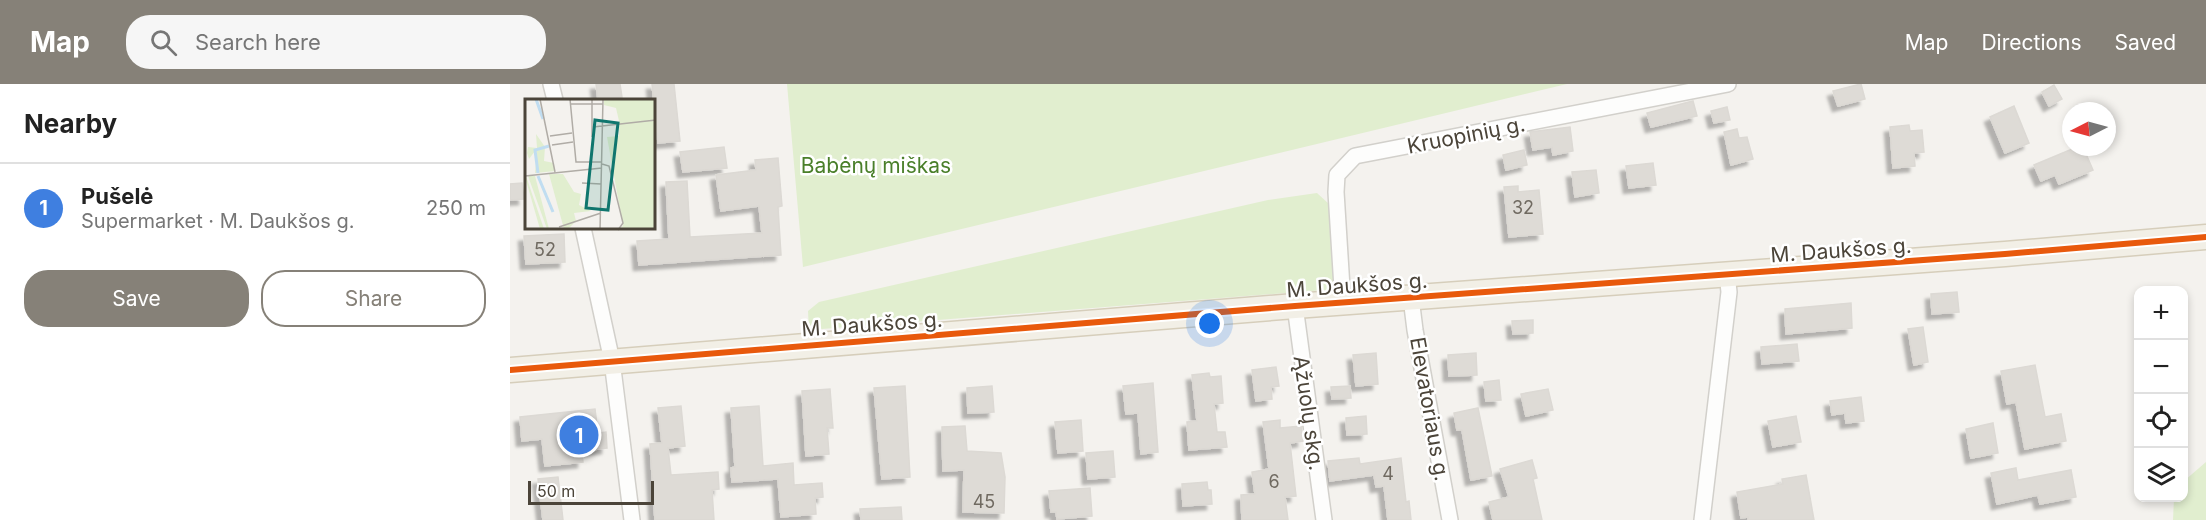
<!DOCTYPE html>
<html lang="en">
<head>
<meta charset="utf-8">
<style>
	body { margin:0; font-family:Inter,sans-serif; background:#f6f6f6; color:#222 }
	.controls { position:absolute; right:18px; bottom:18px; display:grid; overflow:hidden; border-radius:12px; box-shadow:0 3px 9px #0003 }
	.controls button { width:54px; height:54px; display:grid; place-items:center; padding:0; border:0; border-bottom:2px solid #e0e0e0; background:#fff; color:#222; font:30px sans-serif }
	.compass { position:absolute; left:1552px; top:18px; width:54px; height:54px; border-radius:50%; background:#fff; box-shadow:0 3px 9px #0003; rotate:264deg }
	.scale { position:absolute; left:18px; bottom:15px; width:126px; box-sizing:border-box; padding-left:6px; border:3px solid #4b4439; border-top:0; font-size:16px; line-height:21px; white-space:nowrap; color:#4b4439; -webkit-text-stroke:4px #fff; paint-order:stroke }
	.you { position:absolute; left:700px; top:240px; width:21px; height:21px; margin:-15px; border:4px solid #fff; border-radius:50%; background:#1a73e8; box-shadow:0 0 0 9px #1a73e833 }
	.badge { display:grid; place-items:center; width:39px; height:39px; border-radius:50%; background:#868178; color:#fff; font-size:20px; font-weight:700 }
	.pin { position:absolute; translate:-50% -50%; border:3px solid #fff; box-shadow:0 2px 6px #0006 }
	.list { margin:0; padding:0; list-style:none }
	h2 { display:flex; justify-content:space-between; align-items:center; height:78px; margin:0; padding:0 24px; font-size:26px }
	h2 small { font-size:20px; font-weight:400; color:#767676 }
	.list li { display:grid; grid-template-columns:39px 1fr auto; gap:18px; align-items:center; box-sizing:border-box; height:90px; padding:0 24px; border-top:2px solid #e0e0e0 }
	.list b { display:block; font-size:22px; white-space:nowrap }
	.list p { margin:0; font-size:20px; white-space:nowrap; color:#767676 }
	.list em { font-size:20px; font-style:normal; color:#767676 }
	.actions { display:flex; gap:12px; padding:18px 24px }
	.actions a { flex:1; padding:14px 0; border:2px solid #868178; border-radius:24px; text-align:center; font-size:21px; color:#868178 }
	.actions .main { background:#868178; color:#fff }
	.icon { flex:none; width:33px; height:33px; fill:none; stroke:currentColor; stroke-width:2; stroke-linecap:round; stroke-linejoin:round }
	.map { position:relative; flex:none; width:1696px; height:436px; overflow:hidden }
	header { display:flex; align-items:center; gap:36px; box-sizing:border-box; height:84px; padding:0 30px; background:#868178; color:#fff }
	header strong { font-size:28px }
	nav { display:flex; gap:33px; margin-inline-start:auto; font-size:21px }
	.search { width:420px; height:54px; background:#f6f6f6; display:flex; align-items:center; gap:15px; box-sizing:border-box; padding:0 21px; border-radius:24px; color:#767676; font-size:22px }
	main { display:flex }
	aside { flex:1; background:#fff }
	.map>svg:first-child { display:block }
</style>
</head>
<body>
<header>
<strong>Map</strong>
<div class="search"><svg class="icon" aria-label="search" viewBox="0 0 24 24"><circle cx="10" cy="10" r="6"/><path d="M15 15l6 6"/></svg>Search here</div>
<nav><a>Map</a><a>Directions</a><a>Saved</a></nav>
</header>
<main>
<aside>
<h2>Nearby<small></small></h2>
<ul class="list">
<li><span class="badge" style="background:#3f7fe0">1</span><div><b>Pušelė</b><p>Supermarket · M. Daukšos g.</p></div><em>250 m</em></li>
</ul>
<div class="actions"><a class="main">Save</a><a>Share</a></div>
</aside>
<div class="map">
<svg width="1696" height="436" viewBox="0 0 1696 436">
	<defs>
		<filter id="shadow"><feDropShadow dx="-5.5" dy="5.5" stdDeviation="1.5" flood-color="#0004"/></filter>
	</defs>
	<rect width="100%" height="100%" fill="#f4f2ee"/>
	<g fill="#e1eecf">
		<path d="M277 0H1057L293 183Z"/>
		<path d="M807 109 819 120 827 205 299 246 298 227 309 218 758 116Z"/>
		<path d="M1696 378V436H1663L1664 414H1674V397Z"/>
	</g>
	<g fill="#dedbd6" stroke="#dcd9d4" stroke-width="1.5" filter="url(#shadow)">
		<path d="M86 0H110L112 13 88 16Z"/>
		<path d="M142 0H164L170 57 148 59Z"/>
		<path d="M1351 0 1355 15 1328 22 1323 7Z"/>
		<path d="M1544 1 1552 15 1539 22 1532 8Z"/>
		<path d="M1183 17 1187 32 1141 43 1137 29Z"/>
		<path d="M1504 22 1519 59 1495 69 1480 33Z"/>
		<path d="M1217 23 1220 36 1204 39 1201 27Z"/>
		<path d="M1399 41 1400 47 1412 46 1414 68 1404 69 1405 82 1383 84 1380 43Z"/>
		<path d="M1060 43 1063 67 1043 71 1042 63 1023 66 1020 48Z"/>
		<path d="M1227 45 1229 54 1237 53 1243 75 1221 81 1214 48Z"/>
		<path d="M214 63 217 84 173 88 170 68Z"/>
		<path d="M1567 63H1573L1583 86 1549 100 1545 91 1531 97 1524 81Z"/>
		<path d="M1014 66 1017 81 996 86 993 71Z"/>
		<path d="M268 74 272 122 268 123 271 171 129 181 127 157 159 155 156 98 177 97 180 153 252 149 249 122 211 127 206 91 246 86 245 76Z"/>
		<path d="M1143 79 1146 101 1119 104 1116 82Z"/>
		<path d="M1086 86 1089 109 1065 113 1062 88Z"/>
		<path d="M12 99 14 115 0 116V100Z"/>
		<path d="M1008 102V108L1029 106 1033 150 999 153 994 103Z"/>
		<path d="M54 150 55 178 16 180 14 152Z"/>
		<path d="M1447 208 1449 228 1422 230 1421 210Z"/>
		<path d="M1341 219 1342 244 1276 250 1275 225Z"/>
		<path d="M1023 236V249L1003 250 1002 237Z"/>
		<path d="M1413 243 1418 278 1404 281 1398 245Z"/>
		<path d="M1287 260 1289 277 1252 280 1251 263Z"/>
		<path d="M866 269 868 300 846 302 843 271Z"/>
		<path d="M966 269 967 291 939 292 938 271Z"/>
		<path d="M1525 281 1535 333 1551 330 1556 357 1515 365 1506 318 1497 320 1491 287Z"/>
		<path d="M766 283 769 302 761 303 762 315 746 317 742 286Z"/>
		<path d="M699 289 700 293 711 292 713 319 704 320 707 348H715L717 363 679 366 677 338 687 337 682 291Z"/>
		<path d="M989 296 991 316 976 317 974 298Z"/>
		<path d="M643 299 648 368 631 370 628 329 616 330 613 302Z"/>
		<path d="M395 302 400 393 372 395 364 304Z"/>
		<path d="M482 302 484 328 458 329 457 304Z"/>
		<path d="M840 302 841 314 822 315 821 303Z"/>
		<path d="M320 305 323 344H317L319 370 296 372 292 307Z"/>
		<path d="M1038 305 1043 326 1016 332 1011 310Z"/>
		<path d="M1351 313 1354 337 1336 339 1335 329 1322 331 1320 317Z"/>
		<path d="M171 322 175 362 158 364 161 391 208 388 209 405 202 406 204 436H145L140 360 152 359 148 324Z"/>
		<path d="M249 322 253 382 283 379 284 401 312 399 313 413 305 414 306 430 271 433 268 395 222 398 221 384 225 383 221 324Z"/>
		<path d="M968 324 982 392 961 396 952 346H947L944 329Z"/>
		<path d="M85 325 88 349 96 348 97 364 72 367 73 378 35 382 32 355 12 357 10 333Z"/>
		<path d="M856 332 857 350 837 351 836 334Z"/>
		<path d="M1286 332 1291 358 1263 363 1258 337Z"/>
		<path d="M571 336 573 367 548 369 545 338Z"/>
		<path d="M770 336V344L791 342 793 357 780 359 786 412 775 413 778 436H732L731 411 745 410 742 388 759 385 753 338Z"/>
		<path d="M1483 339 1488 369 1461 374 1456 345Z"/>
		<path d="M455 342 457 367 491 369 495 393 494 429 453 428 454 386 433 387 432 343Z"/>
		<path d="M603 367 605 393 578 395 576 369Z"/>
		<path d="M849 374 850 380 891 374 896 418 899 417 901 436H878L874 402 866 403 864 391 820 397 818 377Z"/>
		<path d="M1022 376 1027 394 1023 395 1032 436H983L979 418 999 413 990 385Z"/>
		<path d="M1506 384 1508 396 1561 386 1566 413 1530 420 1528 411 1487 420 1481 389Z"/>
		<path d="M1296 391 1304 436H1238V433L1231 434 1227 408 1273 400 1272 395Z"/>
		<path d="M48 393 53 436H33L28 395Z"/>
		<path d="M697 398 698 406H701L702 420 673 422 672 400Z"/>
		<path d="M580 404 582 432 547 435 546 428H541L539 407Z"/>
		<path d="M391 423 392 436H351L350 425Z"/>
	</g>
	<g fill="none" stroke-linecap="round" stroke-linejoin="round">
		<g stroke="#d2d0cb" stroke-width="18">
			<g id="minor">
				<path d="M41 0 45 16"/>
				<path d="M73 144 102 277 122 436"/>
				<path d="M901 214 905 246 940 436"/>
				<path d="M833 220 826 108 827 91 845 72 1218 0"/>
				<path d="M785 222 814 436"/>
				<path d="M1192 436 1219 208 1217 190"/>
			</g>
		</g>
		<g stroke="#d6cebb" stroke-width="27">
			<path id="primary" d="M0 286 785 222 1495 170 1696 153"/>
		</g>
		<use href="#minor" stroke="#fdfdfc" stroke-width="15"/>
		<use href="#primary" stroke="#f2efe6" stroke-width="24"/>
		<g stroke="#fff" stroke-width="10">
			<path id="cycleway" d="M0 286 785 222 1495 170 1696 153"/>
		</g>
		<use href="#cycleway" stroke="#e8590c" stroke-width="6"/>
	</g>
	<g text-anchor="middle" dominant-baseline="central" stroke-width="5" stroke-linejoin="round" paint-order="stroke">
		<g font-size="18" fill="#706a61">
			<text x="1013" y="123">32</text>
			<text x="35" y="165">52</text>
			<text x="878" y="389">4</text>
			<text x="764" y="397">6</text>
			<text x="474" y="417">45</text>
		</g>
		<g font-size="21" fill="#4b4439" stroke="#fff">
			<text transform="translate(956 51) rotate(-11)">Kruopinių g.</text>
			<text transform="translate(1331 166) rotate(-4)">M. Daukšos g.</text>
			<text transform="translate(847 201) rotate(-4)">M. Daukšos g.</text>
			<text transform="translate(362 240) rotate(-4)">M. Daukšos g.</text>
			<text transform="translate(920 325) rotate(80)">Elevatoriaus g.</text>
			<text transform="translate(799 329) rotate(82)">Ąžuolų skg.</text>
		</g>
		<g font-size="21" fill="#4a7f2a" stroke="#fff">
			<text x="366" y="81">Babėnų miškas</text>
		</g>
	</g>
	<g transform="translate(15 15)">
		<rect width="130" height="130" fill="#f4f2ee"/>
		<path d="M79 0H130V130H94L98 127 82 38 94 37V22L91 9 79 6ZM11 35 20 48 19 62 29 64 30 72 10 74 12 54 10 52 4 60 2 54 3 48 12 49ZM24 75H38L49 93 56 95 54 106 66 112 49 114 51 122 44 129 52 130H39ZM3 77H10L24 130H22ZM0 78 1 77 19 130H15Z" fill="#e1eecf"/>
		<path fill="none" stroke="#c0ddf1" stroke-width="3" d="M11 0 18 20M13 74 10 51 24 47M13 77 28 113"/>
		<path fill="none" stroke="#b0aca6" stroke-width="1.5" d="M15 0 30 73M45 0 51 63H76M45 5H78M68 28 131 21M25 37 47 34M67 38V0M27 46 48 43M77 65 84 67 98 124 93 131M0 77 77 69M57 84 76 85M34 128 76 114M75 131 78 0"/>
		<path fill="#0f766e" fill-opacity="0.15" stroke="#0f766e" stroke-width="3" d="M70 21 93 24 83 111 61 109Z"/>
		<rect width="130" height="130" fill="none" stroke="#4b4439" stroke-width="3"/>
	</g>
</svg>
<div class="controls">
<button>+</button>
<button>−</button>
<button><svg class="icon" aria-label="locate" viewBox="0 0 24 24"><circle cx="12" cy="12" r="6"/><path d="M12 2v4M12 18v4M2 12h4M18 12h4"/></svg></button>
<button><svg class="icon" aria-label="layers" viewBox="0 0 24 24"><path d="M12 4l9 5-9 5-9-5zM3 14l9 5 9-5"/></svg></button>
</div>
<svg class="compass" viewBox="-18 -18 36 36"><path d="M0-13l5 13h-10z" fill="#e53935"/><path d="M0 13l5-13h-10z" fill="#767676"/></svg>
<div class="scale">50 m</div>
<div class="you"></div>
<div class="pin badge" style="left:69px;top:351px;background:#3f7fe0">1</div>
</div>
</main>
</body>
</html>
